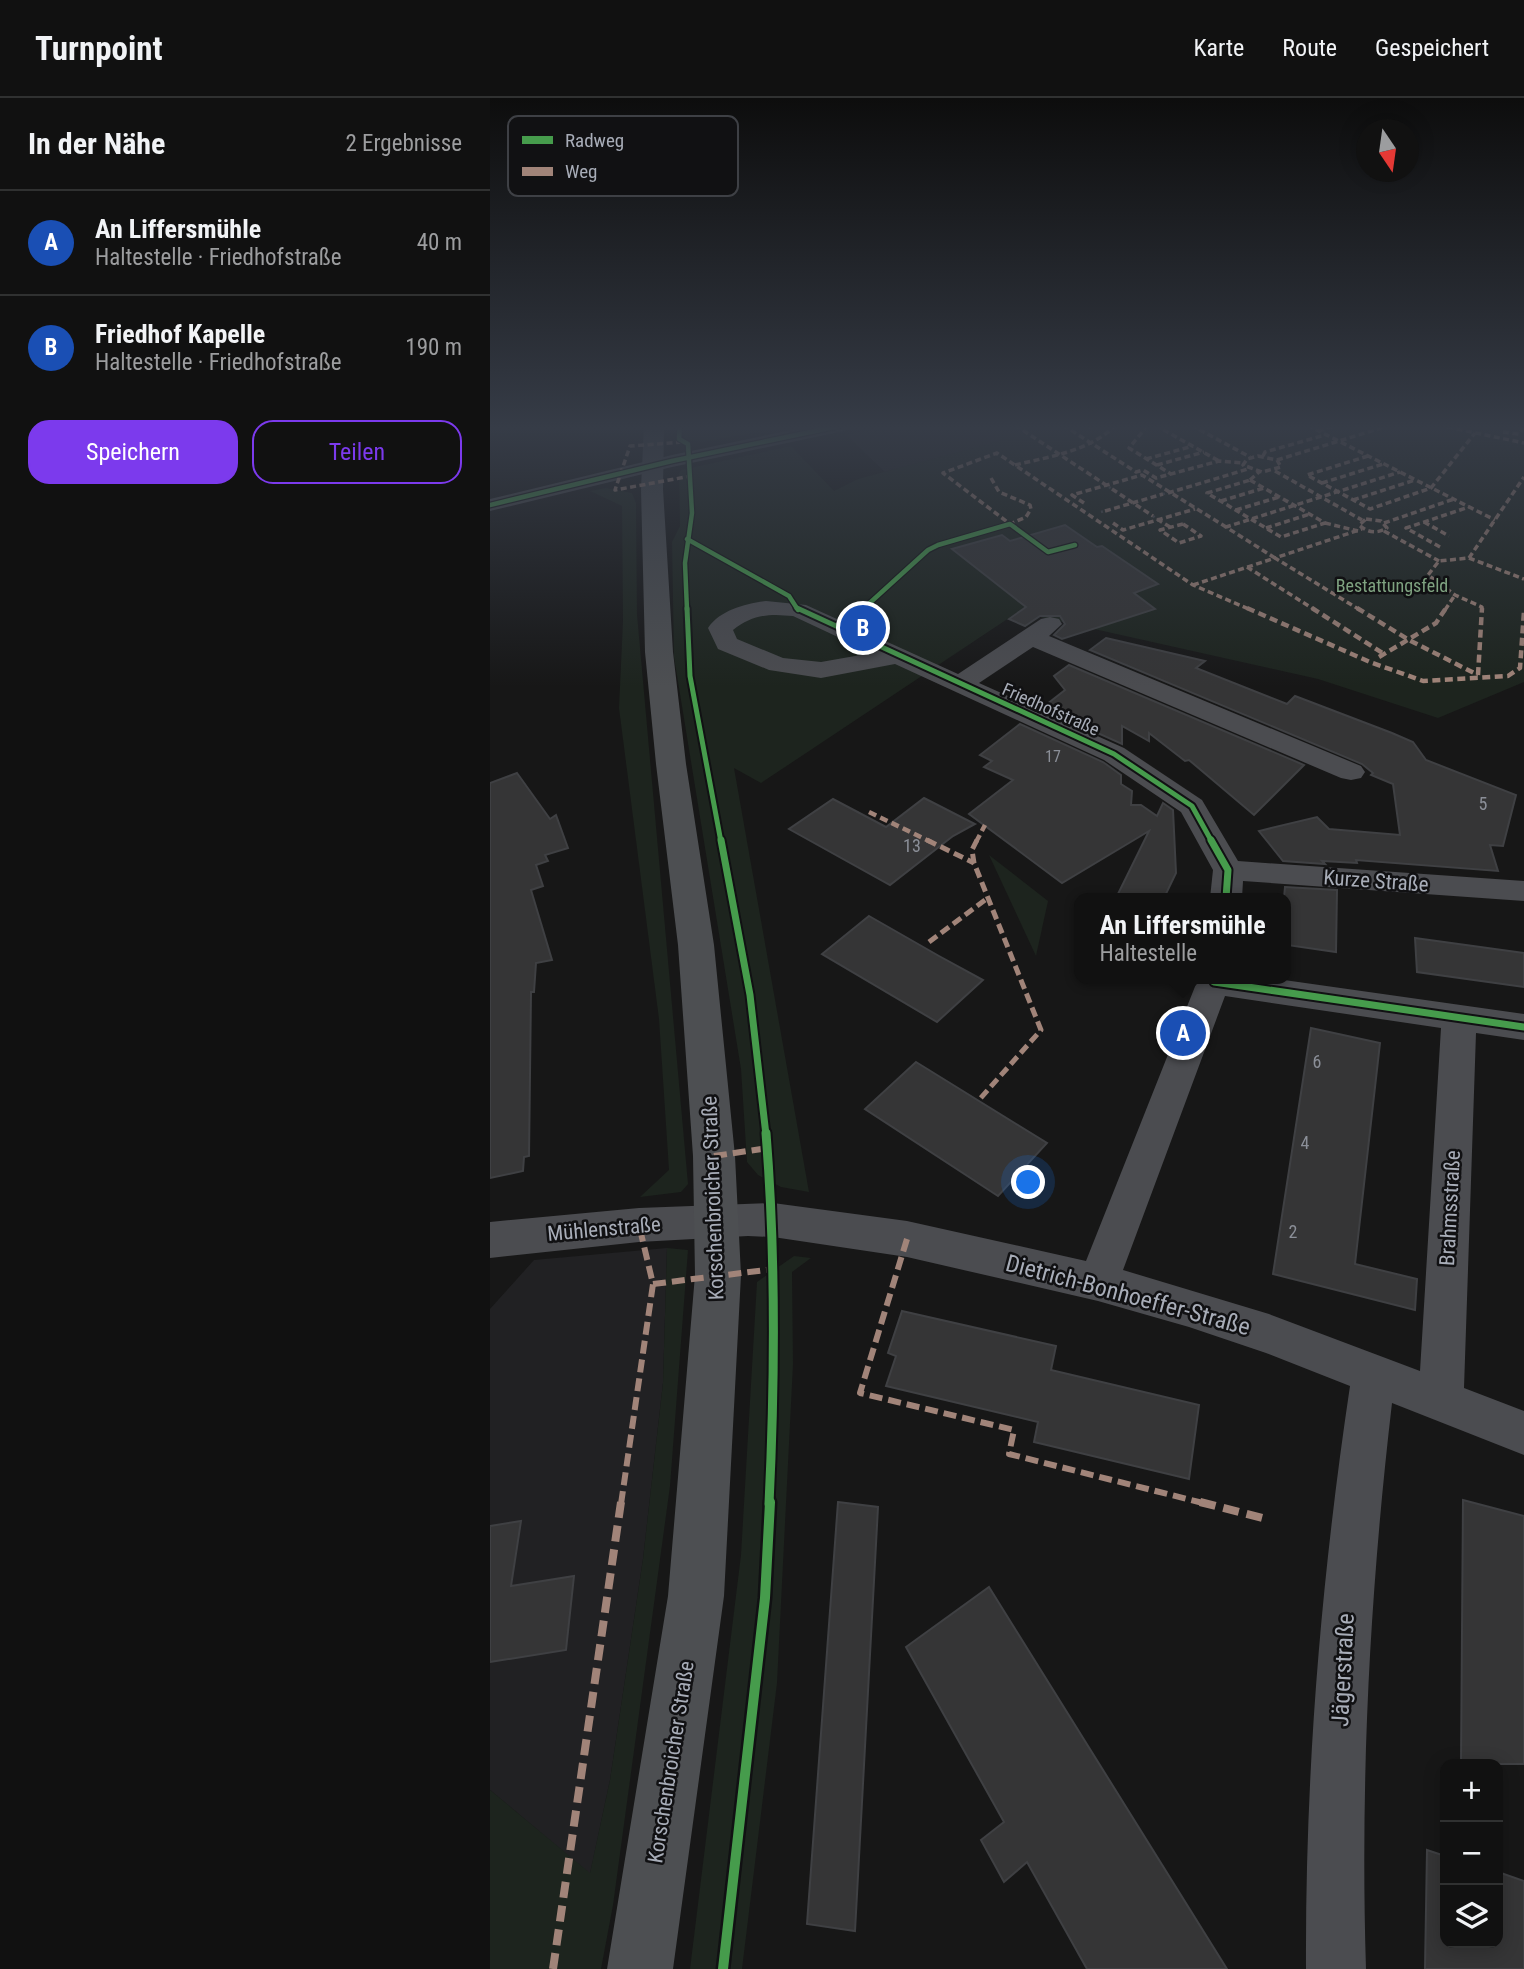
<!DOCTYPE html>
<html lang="de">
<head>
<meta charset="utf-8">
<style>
	body { margin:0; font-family:"Roboto Condensed",sans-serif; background:#1a1a1a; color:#f1f3f6 }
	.controls { position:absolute; right:21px; bottom:21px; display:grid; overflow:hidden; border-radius:14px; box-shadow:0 4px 18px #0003 }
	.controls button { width:63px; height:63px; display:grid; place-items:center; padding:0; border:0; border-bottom:2px solid #303131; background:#111; color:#f1f3f6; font:35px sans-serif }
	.compass { position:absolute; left:866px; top:21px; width:63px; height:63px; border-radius:50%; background:#111; box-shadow:0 4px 18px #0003; rotate:167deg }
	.you { position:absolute; left:539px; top:1085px; width:24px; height:24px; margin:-18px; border:5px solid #fff; border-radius:50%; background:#1a73e8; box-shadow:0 0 0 10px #1a73e833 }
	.badge { display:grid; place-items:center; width:46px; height:46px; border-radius:50%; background:#7c3aed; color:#fff; font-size:23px; font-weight:700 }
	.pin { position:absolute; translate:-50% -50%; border:4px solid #fff; box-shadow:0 2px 7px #0006 }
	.popup { position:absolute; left:584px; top:795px; width:217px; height:91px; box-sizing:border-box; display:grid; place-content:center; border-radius:14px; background:#111; filter:drop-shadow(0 2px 5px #0005); font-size:23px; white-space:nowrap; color:#9c9d9f }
	.popup b { font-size:26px; color:#f1f3f6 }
	.popup::after { content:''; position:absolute; left:50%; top:100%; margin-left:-14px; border:14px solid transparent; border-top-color:#111 }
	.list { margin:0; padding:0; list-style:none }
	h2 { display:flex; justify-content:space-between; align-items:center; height:91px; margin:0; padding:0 28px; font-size:30px }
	h2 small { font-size:23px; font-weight:400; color:#9c9d9f }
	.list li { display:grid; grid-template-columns:46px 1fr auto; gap:21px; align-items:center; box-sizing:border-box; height:105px; padding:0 28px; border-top:2px solid #303131 }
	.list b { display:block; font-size:26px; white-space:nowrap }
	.list p { margin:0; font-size:23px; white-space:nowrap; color:#9c9d9f }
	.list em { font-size:23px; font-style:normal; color:#9c9d9f }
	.actions { display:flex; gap:14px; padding:21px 28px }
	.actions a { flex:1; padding:16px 0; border:2px solid #7c3aed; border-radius:21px; text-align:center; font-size:24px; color:#7c3aed }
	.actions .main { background:#7c3aed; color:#fff }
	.icon { flex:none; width:38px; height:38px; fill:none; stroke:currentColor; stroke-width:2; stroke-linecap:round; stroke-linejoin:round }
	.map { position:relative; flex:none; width:1034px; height:1871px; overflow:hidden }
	header { display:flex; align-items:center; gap:42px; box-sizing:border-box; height:98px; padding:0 35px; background:#111; border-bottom:2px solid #303131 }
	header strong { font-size:33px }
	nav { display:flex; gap:38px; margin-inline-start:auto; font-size:24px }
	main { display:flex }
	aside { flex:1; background:#111 }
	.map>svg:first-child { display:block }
</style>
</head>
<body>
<header>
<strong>Turnpoint</strong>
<nav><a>Karte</a><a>Route</a><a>Gespeichert</a></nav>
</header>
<main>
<aside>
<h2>In der Nähe<small>2 Ergebnisse</small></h2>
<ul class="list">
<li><span class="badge" style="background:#1a4fb4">A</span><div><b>An Liffersmühle</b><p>Haltestelle · Friedhofstraße</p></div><em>40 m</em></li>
<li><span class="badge" style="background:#1a4fb4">B</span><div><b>Friedhof Kapelle</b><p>Haltestelle · Friedhofstraße</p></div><em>190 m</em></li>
</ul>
<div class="actions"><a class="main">Speichern</a><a>Teilen</a></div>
</aside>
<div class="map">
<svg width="1034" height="1871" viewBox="0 0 1034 1871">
	<rect width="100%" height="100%" fill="#171717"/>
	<g fill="#212123">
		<path d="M400 327H491L511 343 395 374 356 337Z"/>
		<path d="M177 1150 173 1285 153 1461 120 1682 100 1776 0 1692V1211L44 1162Z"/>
	</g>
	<g fill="#1d241e">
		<path d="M193 327H287L290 330 213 344 194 341Z"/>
		<path d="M491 327H1034V584L948 620 828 581 528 514 271 685 244 670 319 1094 291 1089 268 1077 257 1064 251 971 184 559 182 444 190 428 189 375 191 372 301 348 344 393 368 381 510 343Z"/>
		<path d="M116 390 142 395 146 405 147 516 198 1086 191 1094 150 1099 179 1072 169 921 129 610 133 523 132 408 100 393Z"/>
		<path d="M499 757 558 803 546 858Z"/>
		<path d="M177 1150 198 1152 180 1388 123 1807 111 1871H0V1692L100 1775 120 1682 153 1461 173 1285Z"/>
		<path d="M304 1158 321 1160 302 1174 303 1266 287 1585 252 1871H200L251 1457 267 1184Z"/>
	</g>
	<g fill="#353536" stroke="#3f4043" stroke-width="2">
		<path d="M575 427 607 449 612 448 668 486 644 495 665 511 572 541 564 537 575 526 570 518H550L535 528 519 521 536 509 462 451 512 437 520 443Z"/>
		<path d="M616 540 715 563 706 570 797 606 805 598 902 635 923 644 936 662 1026 697 1013 748 1000 747 1008 773 866 762 867 765 832 763 835 766 793 763 769 733 827 719 839 731 910 737 903 686 881 677 883 675 872 666 600 552Z"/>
		<path d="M579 567 814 667 764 717 699 662 695 663 659 635V643L632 628V646L552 610 575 592 564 578Z"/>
		<path d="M530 626 613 664 631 677V686L642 693 641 707H651L667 718 673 705 683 712 686 775 674 800H626L659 733 572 785 479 716 523 682 494 669 502 663 490 657Z"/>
		<path d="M27 675 60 721 66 717 78 750 55 757 58 763 46 767 53 788 41 792 62 862 46 865 44 894H41L39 1058 34 1059 33 1073 0 1080V685Z"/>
		<path d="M434 700 485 726 463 738 400 787 299 731 343 701 396 729Z"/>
		<path d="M795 789 847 792 846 854 797 847 800 808 796 807 794 800Z"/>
		<path d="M379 818 449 858 493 882 447 924 332 856Z"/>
		<path d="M925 840 1034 855V889L927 874Z"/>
		<path d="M821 930 890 945 865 1166 927 1181 925 1212 783 1176Z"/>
		<path d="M426 964 557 1045 508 1098 375 1011Z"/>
		<path d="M412 1213 566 1248 561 1272 709 1307 699 1381 544 1344 548 1324 396 1288 406 1258 398 1255Z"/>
		<path d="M973 1402 1034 1418V1666H971Z"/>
		<path d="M348 1404 388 1409 365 1833 317 1826Z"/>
		<path d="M31 1423 21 1488 84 1478 76 1552 0 1564V1428Z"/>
		<path d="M499 1489 737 1871H597L537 1764 514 1784 491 1742 514 1724 416 1549Z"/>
		<path d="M937 1752 955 1758V1845H1008V1774L1034 1783V1871H935Z"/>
	</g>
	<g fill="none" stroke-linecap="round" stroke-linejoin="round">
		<g stroke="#4d4e52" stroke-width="2.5" stroke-dasharray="2 3.5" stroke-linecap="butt">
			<path d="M619 389 622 391"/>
			<path d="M673 396 678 395"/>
			<path d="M611 414 615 413"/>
			<path d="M663 418 667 421"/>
		</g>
		<g fill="#4b4c50" fill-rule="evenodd">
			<path d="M325 327H363L354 333 182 369 0 413V401L182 357Z"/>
			<path d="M276 503 316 507 468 576 551 521 560 519 569 521 572 526 559 538 871 668 875 674 871 680 861 682 851 680 543 549 489 585 634 650 712 702 748 763 1034 783V803L753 783 752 800H720L723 772 691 714 614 662 405 566 331 580 279 572 228 551 218 530C230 512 255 506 276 503ZM286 517 303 518 382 555 331 564 293 560 247 541 243 532C257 521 269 517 286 517Z"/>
			<path d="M708 881H787L1034 916V942L986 935 974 1290 1034 1313V1357L902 1305C880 1493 870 1681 876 1871H816C815 1675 831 1482 860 1288L776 1255 699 1229 608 1203 417 1159 283 1139 258 1138 149 1144 0 1160V1124L149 1110 283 1105 417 1123 596 1163ZM735 898 951 930 930 1273 779 1216 633 1172Z"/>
		</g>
		<path fill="#4d4f52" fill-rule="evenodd" d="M154 327H174L173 391 183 554 196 666 224 847 245 1058 251 1177 234 1498 183 1871H117L178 1498 205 1177 203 1058 188 847 166 666 155 554 151 391Z"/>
		<g stroke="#a18479" stroke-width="3.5" stroke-dasharray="6 3.5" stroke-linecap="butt">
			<path d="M525 327 619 389"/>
			<path d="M573 327 646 374 653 372 666 380 729 363 753 365"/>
			<path d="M596 327 600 330 602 327"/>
			<path d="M658 327 639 350 681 376"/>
			<path d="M665 327 729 363"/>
			<path d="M701 327 760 359"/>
			<path d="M817 327 1005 422"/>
			<path d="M948 327 1034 345"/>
			<path d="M828 333 849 327"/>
			<path d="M1013 334 1029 336 1034 329"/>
			<path d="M192 344 140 348 125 392 201 378"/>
			<path d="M768 358 787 362 791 369 772 374 753 367 757 361Z"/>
			<path d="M773 358 775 354 835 337"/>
			<path d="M878 358 817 377 880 411 941 390 985 335"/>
			<path d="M656 361 703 348"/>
			<path d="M787 362 901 327"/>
			<path d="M525 367C561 358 598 354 626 327"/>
			<path d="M667 367 714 354"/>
			<path d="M785 373 872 422"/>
			<path d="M501 380 509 394 540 407 541 411 536 419 520 426 453 375 507 355 703 487 761 512"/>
			<path d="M760 382 835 425 791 439 717 395Z"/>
			<path d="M760 382 769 374"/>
			<path d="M832 385 893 366"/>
			<path d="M622 391 663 418"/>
			<path d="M678 395 758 371"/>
			<path d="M863 402 925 382"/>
			<path d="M731 403 774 390"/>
			<path d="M594 405 582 397 652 377 736 429"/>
			<path d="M746 412 789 399"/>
			<path d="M615 413 673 396"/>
			<path d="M667 421 680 429"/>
			<path d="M876 421 891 423 897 430C887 436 878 435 869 427Z"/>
			<path d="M934 424 959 438"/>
			<path d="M623 425 633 432 705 411"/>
			<path d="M835 425 868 433"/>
			<path d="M894 425 964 401"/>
			<path d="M693 426 711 438 689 445 670 432Z"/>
			<path d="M776 430 820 416"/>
			<path d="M894 433 949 463"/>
			<path d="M950 449 916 430 979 409"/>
			<path d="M785 460 736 429 910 374"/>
			<path d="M979 460 1034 379"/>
			<path d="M757 469 825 512"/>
			<path d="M703 487 785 460"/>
			<path d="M870 512 785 460 872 431"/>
			<path d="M955 512 965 497"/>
			<path d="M992 512V509L965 497 938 477 949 463 979 460 1034 481"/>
		</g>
		<g stroke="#a18479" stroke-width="4.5" stroke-dasharray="8 4.5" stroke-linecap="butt">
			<path d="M757 510 880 564 933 583 1018 578 1030 570 1034 513"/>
			<path d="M822 510 894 556"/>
			<path d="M867 510 919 542 988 577"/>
			<path d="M889 559 946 525 956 510"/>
			<path d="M988 577 992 510"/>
			<path d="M379 714 441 744"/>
			<path d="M486 744 495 727"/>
		</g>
		<g stroke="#a18479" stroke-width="5" stroke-dasharray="10 5" stroke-linecap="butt">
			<path d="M437 742 484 765"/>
			<path d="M487 742 482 752 484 765 551 932 489 1002"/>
			<path d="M439 844 499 799"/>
		</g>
		<g stroke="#a18479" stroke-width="6" stroke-dasharray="13 6" stroke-linecap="butt">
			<path d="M224 1058 278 1050"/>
			<path d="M417 1141 370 1295 524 1332 519 1356 717 1406"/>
			<path d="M163 1186 284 1171"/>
			<path d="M131 1406 163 1186 149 1127"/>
		</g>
		<g stroke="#a18479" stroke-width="8" stroke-dasharray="16 8" stroke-linecap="butt">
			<path d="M710 1404 773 1420"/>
			<path d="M63 1871 131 1404"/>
		</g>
		<g stroke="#111113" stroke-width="7">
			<g id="cycleway-far4">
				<path d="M190 327 189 341 198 346 202 415 195 465 197 512"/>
				<path d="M0 407 182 363 354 327"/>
				<path d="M197 441 299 498 308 512"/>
				<path d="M372 512 438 452 448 447 520 426 558 454 585 447"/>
			</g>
		</g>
		<g stroke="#111113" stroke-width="9">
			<g id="cycleway-far3">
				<path d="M197 510 200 578 231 744"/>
				<path d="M307 510 624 656 702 708 722 744"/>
				<path d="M350 532 374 510"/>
			</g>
		</g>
		<g stroke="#111113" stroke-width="11">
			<g id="cycleway-far2">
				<path d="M231 742 260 897 276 1037"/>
				<path d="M721 742 738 772 736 800"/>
				<path d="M725 881 724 884 1034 929"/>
			</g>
		</g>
		<g stroke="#111113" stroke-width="13">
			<path id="cycleway-far1" d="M276 1035C286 1159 285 1282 279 1406"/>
		</g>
		<g stroke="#111113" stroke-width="15">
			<path id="cycleway" d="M233 1871 275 1500 280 1404"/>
		</g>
		<use href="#cycleway-far4" stroke="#469c4c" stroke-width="4.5"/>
		<use href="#cycleway-far3" stroke="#469c4c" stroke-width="5"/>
		<use href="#cycleway-far2" stroke="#469c4c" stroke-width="7"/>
		<use href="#cycleway-far1" stroke="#469c4c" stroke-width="9"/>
		<use href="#cycleway" stroke="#469c4c" stroke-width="10"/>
	</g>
	<linearGradient id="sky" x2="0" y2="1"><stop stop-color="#0d0d0d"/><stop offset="0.56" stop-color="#363c47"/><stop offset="1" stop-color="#363c47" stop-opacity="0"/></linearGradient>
	<rect width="1034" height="589" fill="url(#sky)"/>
	<g text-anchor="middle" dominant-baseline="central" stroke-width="5" stroke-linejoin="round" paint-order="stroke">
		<g font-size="16" fill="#8b8f98">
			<text x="563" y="658">17</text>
		</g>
		<g font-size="18" fill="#7fa381" stroke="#111113">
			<text x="902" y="487">Bestattungsfeld</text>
		</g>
		<g font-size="18" fill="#a8adb8" stroke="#111113">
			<text transform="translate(561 611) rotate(24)">Friedhofstraße</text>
		</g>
		<g font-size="18" fill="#8b8f98">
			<text x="993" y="705">5</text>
			<text x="422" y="747">13</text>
			<text x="827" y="963">6</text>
			<text x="815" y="1044">4</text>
			<text x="803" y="1133">2</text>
		</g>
		<g font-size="21" fill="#a8adb8" stroke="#111113">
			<text transform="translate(886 783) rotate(4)">Kurze Straße</text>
			<text transform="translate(223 1100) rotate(-92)">Korschenbroicher Straße</text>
			<text transform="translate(960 1110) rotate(-87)">Brahmsstraße</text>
			<text transform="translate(114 1131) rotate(-5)">Mühlenstraße</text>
			<text transform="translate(181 1664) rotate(-81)">Korschenbroicher Straße</text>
		</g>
		<g font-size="24" fill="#a8adb8" stroke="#111113">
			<text transform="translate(638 1197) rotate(15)">Dietrich-Bonhoeffer-Straße</text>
			<text transform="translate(853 1572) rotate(-87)">Jägerstraße</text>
		</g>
	</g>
	<rect x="18" y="18" width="230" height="80" rx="10" fill="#111113" stroke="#3e4045" stroke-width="2"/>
	<rect x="32" y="38" width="31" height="8" fill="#469c4c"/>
	<rect x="32" y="69" width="31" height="9" fill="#a18479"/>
	<g font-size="19" fill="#a8adb8">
		<text x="75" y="49">Radweg</text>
		<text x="75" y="80">Weg</text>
	</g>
</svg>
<div class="controls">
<button>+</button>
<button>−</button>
<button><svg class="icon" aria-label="layers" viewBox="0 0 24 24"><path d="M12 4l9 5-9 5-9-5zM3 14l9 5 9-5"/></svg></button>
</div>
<svg class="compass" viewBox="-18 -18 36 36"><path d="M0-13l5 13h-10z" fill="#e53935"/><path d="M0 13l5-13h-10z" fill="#9c9d9f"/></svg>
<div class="you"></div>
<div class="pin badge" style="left:693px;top:935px;background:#1a4fb4">A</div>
<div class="popup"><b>An Liffersmühle</b>Haltestelle</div>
<div class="pin badge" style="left:373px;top:530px;background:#1a4fb4">B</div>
</div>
</main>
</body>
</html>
